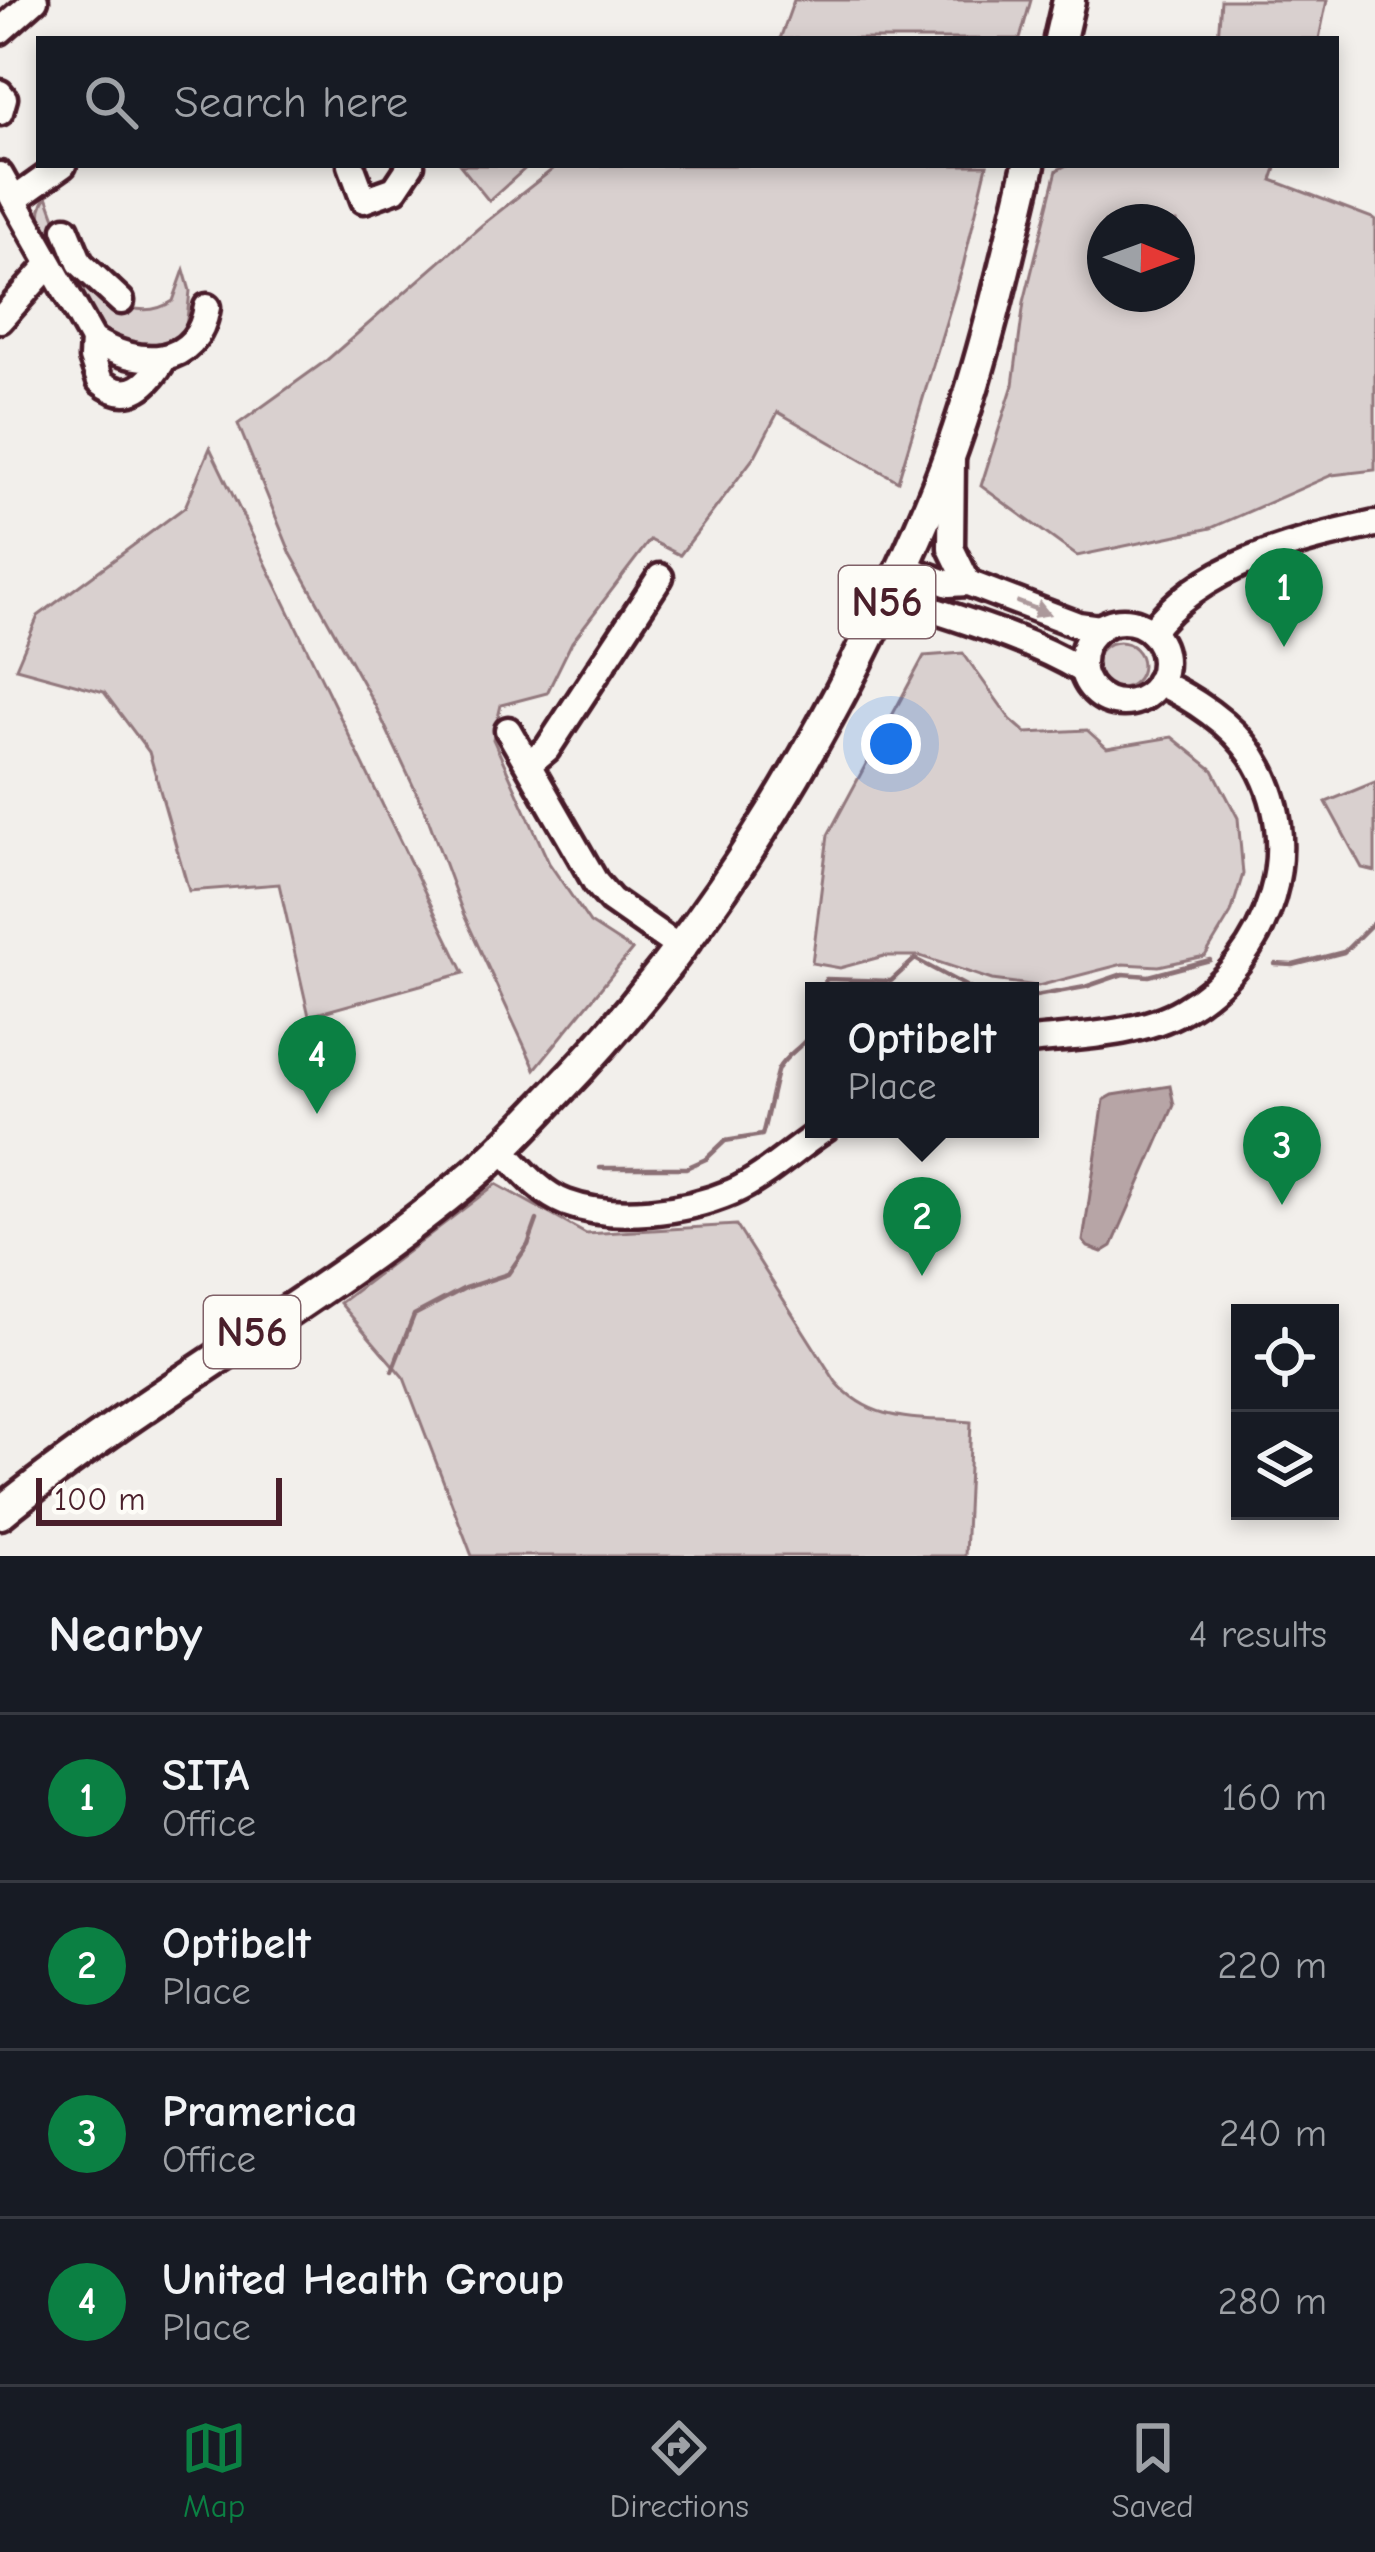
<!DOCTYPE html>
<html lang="en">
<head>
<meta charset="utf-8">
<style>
	body { margin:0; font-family:"Comic Neue",sans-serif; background:#242831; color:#f1f3f6 }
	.controls { position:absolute; right:36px; bottom:36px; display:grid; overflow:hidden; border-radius:0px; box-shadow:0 6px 18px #0003 }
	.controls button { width:108px; height:108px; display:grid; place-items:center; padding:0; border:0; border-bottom:3px solid #363941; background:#171b24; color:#f1f3f6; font:60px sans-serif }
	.compass { position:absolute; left:1087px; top:204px; width:108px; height:108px; border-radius:50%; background:#171b24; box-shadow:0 6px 18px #0003; rotate:91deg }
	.scale { position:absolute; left:36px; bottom:30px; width:246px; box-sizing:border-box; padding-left:12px; border:6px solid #4a1f2b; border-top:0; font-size:33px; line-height:42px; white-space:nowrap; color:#4a1f2b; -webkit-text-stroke:9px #fdfcf7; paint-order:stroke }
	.you { position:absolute; left:891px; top:744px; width:42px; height:42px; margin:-30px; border:9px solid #fff; border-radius:50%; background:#1a73e8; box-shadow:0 0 0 18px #1a73e833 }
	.badge { display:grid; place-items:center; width:78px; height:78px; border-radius:50%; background:#0b8043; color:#fff; font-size:39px; font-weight:700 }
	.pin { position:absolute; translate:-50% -99px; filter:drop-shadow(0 3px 6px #0008) }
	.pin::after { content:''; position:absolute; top:63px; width:42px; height:36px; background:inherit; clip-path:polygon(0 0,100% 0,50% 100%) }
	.popup { position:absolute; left:805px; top:982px; width:234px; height:156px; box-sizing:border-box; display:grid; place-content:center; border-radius:0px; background:#171b24; filter:drop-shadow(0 3px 9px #0005); font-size:39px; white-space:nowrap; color:#9ea1a6 }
	.popup b { font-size:45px; color:#f1f3f6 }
	.popup::after { content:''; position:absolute; left:50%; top:100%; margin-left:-24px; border:24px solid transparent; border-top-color:#171b24 }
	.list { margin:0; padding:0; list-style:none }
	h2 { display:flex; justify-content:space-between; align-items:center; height:156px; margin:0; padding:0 48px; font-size:51px }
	h2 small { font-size:39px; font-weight:400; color:#9ea1a6 }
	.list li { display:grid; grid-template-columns:78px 1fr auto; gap:36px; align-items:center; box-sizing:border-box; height:168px; padding:0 48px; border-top:3px solid #363941 }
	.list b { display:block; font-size:45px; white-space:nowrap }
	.list p { margin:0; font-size:39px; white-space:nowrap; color:#9ea1a6 }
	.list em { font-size:39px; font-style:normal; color:#9ea1a6 }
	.icon { flex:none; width:66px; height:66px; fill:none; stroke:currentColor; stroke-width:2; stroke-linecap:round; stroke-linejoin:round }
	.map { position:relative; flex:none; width:1375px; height:1556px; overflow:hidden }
	.search { position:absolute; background:#171b24; box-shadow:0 6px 18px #0003; left:36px; right:36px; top:36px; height:132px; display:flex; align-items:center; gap:30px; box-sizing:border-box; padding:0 42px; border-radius:0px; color:#9ea1a6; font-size:45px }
	.sheet { height:828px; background:#171b24 }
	nav { display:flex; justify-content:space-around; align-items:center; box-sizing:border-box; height:168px; border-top:3px solid #363941; background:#171b24; font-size:33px; color:#9ea1a6 }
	nav a { display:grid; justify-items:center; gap:6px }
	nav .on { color:#0b8043 }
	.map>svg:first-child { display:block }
</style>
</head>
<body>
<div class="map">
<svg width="1375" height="1556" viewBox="0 0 1375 1556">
	<rect width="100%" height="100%" fill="#f2efeb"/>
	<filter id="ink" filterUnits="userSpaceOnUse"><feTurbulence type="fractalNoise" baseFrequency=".00833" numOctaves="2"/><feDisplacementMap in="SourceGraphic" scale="24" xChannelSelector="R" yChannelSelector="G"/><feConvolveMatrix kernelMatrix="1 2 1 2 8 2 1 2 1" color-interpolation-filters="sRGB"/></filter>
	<g filter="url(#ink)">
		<g fill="#d9d0cf" stroke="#92787d" stroke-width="3" fill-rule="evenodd">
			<path d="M794 0H1031L1020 39H780Z"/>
			<path d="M1221 0H1327L1319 39H1218Z"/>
			<path d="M460 165H529L489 201Z"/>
			<path d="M558 165H987L963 266 898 481 778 412 755 456 680 555 650 540 572 642 547 693 501 705 493 739 549 863 590 923 632 950 535 1069 463 913 426 813 376 707 291 554 238 424 327 360 482 225Z"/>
			<path d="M1067 165H1277L1272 180 1375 219V470L1332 475 1211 528 1077 556 981 486 1013 385 1024 302 1057 170ZM1105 222H1177V294H1105Z"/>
			<path d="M47 196 70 259 61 261C49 240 30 219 47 196Z"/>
			<path d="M184 270 190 291 185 338 179 343C124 347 92 343 76 282L82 281C110 299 139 323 173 301Z"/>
			<path d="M210 448 464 973 309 1016 279 884 189 891 149 752 104 692 16 668 38 616 185 507Z"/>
			<circle cx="1119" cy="665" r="23"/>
			<path d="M963 653 1011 720 1026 733 1087 730 1107 748 1172 737 1213 770 1238 818 1243 874 1231 913 1205 956 1159 966 1123 964 1038 986 992 980 920 956H884L840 968 812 963 828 835 924 656Z"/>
			<path d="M1375 782V871L1362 868 1326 802Z"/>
			<path d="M496 1184 586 1234 736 1225 836 1382C873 1425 918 1417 971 1422L965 1556H472L404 1378 340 1303Z"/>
		</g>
		<path fill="#b7a5a6" stroke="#8b6f75" stroke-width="3" d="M1170 1086 1174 1105 1112 1246 1102 1252 1088 1247 1083 1241 1104 1100 1113 1095Z"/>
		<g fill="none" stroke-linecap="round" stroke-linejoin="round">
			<g stroke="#8b6f75" stroke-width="4.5">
				<path d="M1275 964 1293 965 1344 952 1375 921"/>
				<path d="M823 991 826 979 891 981 915 959 975 991"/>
				<path d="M1030 997 1085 987 1123 974 1149 976 1210 960"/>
				<path d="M600 1168H686L706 1159 725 1141 762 1135C766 1123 775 1075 778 1069 788 1051 808 1046 814 1025"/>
				<path d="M392 1371 414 1315 465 1288 508 1274 528 1245 537 1220"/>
			</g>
			<g stroke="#4a1f2b" stroke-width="33">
				<g id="minor">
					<path d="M0 31 35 0"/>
					<path d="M0 93 4 98 0 112"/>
					<path d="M351 165 364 200 395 189 411 165"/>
					<path d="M0 175 93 340C138 368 197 369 207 307"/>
					<path d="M14 200 63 165"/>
					<path d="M66 229 80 263 121 301"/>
					<path d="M0 320 49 265"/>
					<path d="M93 340 92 358 100 381C130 406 150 383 165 357"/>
					<path d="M952 458 951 548 968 583"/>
					<path d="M903 567 949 584 968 583 1078 625 1100 628"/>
					<path d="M890 596C955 618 1024 636 1083 671"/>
					<circle cx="1123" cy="662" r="41"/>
					<path d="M1151 632C1201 564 1297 541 1375 524"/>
					<path d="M508 730 596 883 611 900 681 949"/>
					<path d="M529 764 547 749 660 577"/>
					<path d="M1030 1041C1077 1036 1141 1035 1183 1010 1270 960 1310 844 1252 755 1231 723 1192 698 1158 682"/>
					<path d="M502 1149C521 1169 540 1193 566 1203 614 1221 685 1212 732 1192 766 1177 794 1149 825 1129"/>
				</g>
			</g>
			<g stroke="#4a1f2b" stroke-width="39">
				<g id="major">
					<path d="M1060 39 1069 0"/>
					<path d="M0 1513C151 1391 325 1300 473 1175 503 1150 530 1120 557 1092 681 964 776 819 857 661 892 591 927 520 953 446 985 355 1007 258 1029 165"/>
				</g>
			</g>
			<use href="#minor" stroke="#fdfcf7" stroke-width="24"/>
			<use href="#major" stroke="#fdfcf7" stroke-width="30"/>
		</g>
		<defs><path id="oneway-solid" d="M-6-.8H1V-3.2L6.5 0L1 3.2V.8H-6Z" transform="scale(3)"/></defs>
		<use fill="#ac999b" href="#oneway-solid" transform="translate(1033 608) rotate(21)"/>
	</g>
	<g text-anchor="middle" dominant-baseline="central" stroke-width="9" stroke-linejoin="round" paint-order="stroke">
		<g fill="#fdfcf7" stroke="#806168" stroke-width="3">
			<rect x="839" y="566" width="96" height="72" rx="9"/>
			<rect x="204" y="1296" width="96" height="72" rx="9"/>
		</g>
		<g font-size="42" font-weight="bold" fill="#4a1f2b">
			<text x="887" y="602">N56</text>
			<text x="252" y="1332">N56</text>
		</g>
	</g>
</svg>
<div class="controls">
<button><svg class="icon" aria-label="locate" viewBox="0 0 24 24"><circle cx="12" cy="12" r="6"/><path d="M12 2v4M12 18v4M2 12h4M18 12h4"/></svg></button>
<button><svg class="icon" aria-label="layers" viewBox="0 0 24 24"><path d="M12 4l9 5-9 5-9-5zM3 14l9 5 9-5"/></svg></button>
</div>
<svg class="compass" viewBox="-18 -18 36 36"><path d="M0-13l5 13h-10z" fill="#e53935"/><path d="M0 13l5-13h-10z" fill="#9ea1a6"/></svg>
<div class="scale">100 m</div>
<div class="you"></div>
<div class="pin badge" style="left:1284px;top:647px">1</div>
<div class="pin badge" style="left:922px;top:1276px">2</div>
<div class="popup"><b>Optibelt</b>Place</div>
<div class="pin badge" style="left:1282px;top:1205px">3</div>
<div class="pin badge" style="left:317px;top:1114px">4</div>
<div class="search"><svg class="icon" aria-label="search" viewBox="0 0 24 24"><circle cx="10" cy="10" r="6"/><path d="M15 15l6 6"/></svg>Search here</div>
</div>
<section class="sheet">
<h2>Nearby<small>4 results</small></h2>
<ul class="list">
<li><span class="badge">1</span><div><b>SITA</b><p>Office</p></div><em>160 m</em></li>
<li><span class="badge">2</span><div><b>Optibelt</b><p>Place</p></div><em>220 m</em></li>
<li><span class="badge">3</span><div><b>Pramerica</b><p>Office</p></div><em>240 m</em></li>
<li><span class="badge">4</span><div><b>United Health Group</b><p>Place</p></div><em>280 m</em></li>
</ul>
</section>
<nav>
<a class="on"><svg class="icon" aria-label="map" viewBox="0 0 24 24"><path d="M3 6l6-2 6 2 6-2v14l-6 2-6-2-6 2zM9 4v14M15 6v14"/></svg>Map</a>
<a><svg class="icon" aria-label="directions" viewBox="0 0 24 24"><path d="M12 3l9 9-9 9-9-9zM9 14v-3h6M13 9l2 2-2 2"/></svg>Directions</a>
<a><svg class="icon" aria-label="saved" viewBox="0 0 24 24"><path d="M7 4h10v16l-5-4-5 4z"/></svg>Saved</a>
</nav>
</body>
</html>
